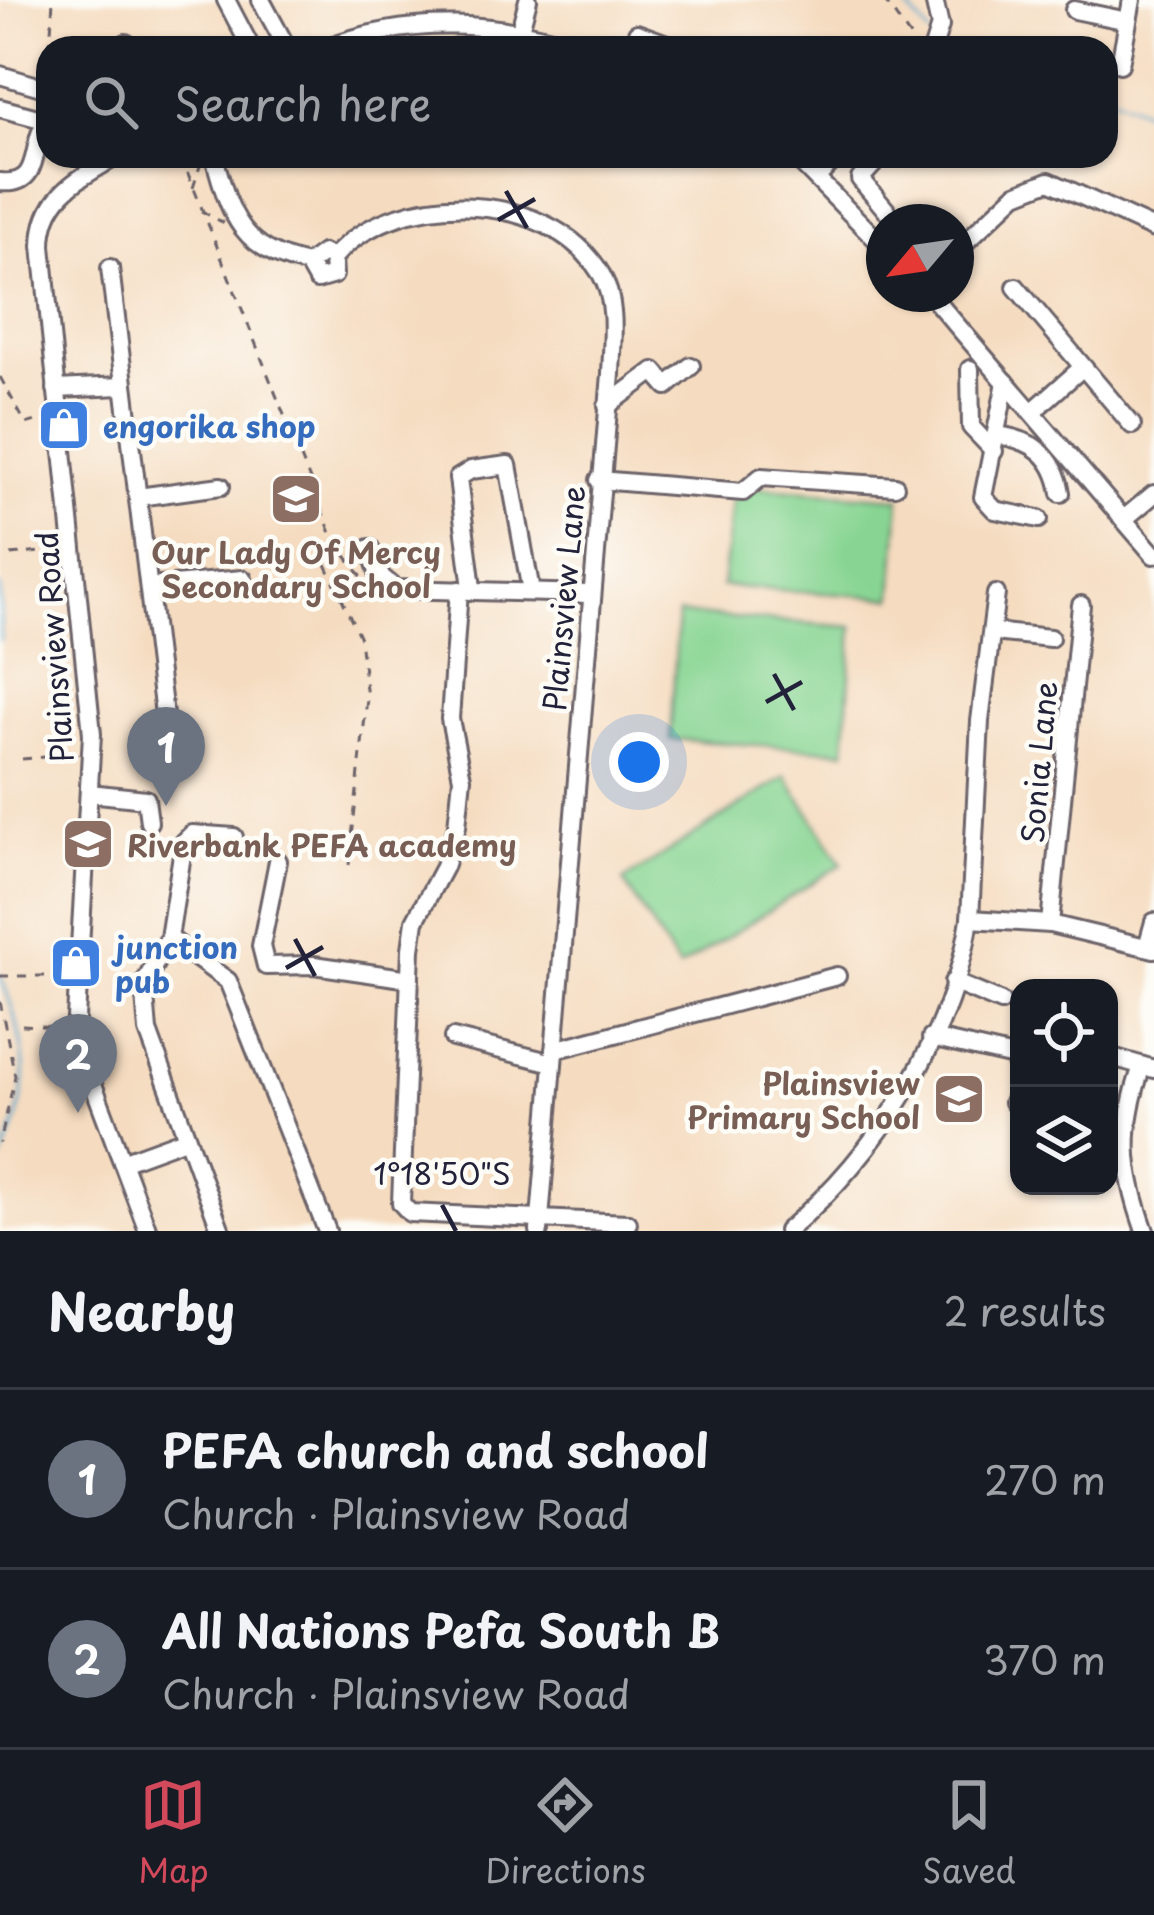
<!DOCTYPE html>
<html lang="en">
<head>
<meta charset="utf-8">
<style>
	body { margin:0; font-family:"Playpen Sans",sans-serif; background:#20242c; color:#f1f3f6 }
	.controls { position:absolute; right:36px; bottom:36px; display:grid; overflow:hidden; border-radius:24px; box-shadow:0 3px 9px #0004 }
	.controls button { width:108px; height:108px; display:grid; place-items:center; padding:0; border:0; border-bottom:3px solid #363941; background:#171b24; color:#f1f3f6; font:60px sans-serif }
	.compass { position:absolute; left:866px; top:204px; width:108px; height:108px; border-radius:50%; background:#171b24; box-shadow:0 3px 9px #0004; rotate:241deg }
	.you { position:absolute; left:639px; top:762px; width:42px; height:42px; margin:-30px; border:9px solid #fff; border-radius:50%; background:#1a73e8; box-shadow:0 0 0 18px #1a73e833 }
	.badge { display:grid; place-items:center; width:78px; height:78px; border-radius:50%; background:#d1495b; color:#fff; font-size:39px; font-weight:700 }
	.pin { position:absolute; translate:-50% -99px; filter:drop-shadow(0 3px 6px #0008) }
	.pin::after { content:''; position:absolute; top:63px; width:42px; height:36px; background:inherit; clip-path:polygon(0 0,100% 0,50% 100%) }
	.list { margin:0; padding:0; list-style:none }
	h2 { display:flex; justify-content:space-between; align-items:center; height:156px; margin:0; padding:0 48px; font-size:51px }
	h2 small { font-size:39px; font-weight:400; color:#9ea1a6 }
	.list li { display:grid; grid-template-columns:78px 1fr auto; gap:36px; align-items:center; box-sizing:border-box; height:180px; padding:0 48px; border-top:3px solid #363941 }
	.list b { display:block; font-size:45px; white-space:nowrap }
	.list p { margin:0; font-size:39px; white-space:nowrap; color:#9ea1a6 }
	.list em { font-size:39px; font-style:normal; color:#9ea1a6 }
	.icon { flex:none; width:66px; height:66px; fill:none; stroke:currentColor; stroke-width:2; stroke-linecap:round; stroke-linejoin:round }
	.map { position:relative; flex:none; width:1154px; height:1231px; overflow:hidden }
	.search { position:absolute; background:#171b24; box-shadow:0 3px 9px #0004; left:36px; right:36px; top:36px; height:132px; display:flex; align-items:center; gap:30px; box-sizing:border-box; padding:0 42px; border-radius:36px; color:#9ea1a6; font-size:45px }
	.sheet { height:516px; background:#171b24 }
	nav { display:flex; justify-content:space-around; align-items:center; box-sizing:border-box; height:168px; border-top:3px solid #363941; background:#171b24; font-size:33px; color:#9ea1a6 }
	nav a { display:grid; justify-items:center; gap:6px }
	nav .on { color:#d1495b }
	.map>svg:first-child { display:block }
</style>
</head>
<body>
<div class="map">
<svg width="1154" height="1231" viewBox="0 0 1154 1231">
	<rect width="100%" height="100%" fill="#fdfcf7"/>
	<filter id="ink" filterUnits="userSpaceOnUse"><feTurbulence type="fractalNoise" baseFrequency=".00833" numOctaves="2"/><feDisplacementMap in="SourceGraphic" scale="24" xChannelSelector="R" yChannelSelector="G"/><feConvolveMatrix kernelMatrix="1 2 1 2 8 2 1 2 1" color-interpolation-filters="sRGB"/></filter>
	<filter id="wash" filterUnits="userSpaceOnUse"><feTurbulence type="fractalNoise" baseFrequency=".004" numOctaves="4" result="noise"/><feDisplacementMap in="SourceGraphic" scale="48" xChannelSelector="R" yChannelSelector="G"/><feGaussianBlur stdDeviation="2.7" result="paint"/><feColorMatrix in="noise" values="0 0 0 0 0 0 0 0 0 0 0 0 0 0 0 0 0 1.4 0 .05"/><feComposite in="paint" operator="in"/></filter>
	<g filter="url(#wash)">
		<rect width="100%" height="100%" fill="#f5dbbf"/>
		<g fill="#88d593" stroke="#557c67" stroke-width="3">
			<path d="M734 486 900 498 893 598 722 586Z"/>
			<path d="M678 614 853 627 845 751 670 739Z"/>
			<path d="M786 776 842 864 679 968 623 881Z"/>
		</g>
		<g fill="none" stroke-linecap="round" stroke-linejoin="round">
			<g stroke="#4fa4cb" stroke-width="3">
				<path d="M901 0 930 34"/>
				<path d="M1106 93 1154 115"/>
				<path d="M0 586V640"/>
				<path d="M0 975C29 1049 35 1090 0 1162"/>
			</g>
		</g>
	</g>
	<g filter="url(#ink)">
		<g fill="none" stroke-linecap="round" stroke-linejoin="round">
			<g stroke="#6c6369" stroke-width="22">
				<g id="minor">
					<path d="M226 0 249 44"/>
					<path d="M261 0 287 48"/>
					<path d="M1074 10 1128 21"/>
					<path d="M520 30 528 0"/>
					<path d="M637 33 678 48"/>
					<path d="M126 43 132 48"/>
					<path d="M325 48C414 14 497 22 586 48"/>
					<path d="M933 48 940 26 934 0"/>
					<path d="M1120 64 1132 0"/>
					<path d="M0 75 48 89"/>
					<path d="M0 108 45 120"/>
					<path d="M117 156C78 179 42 196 42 246L92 734 75 1036 148 1231"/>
					<path d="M214 156C230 217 243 251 308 264L323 253 333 258 334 275 317 280 308 264"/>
					<path d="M794 156 884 247"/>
					<path d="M881 156 860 179 886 210"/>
					<path d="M816 178 838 156"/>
					<path d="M0 182C45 187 28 142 48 120"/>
					<path d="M956 251 1016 194 1049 181 1154 229"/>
					<path d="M333 258C395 186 550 188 601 274 618 303 612 342 611 374L539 1231"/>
					<path d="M110 268 168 748"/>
					<path d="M1016 287 1132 425"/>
					<path d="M930 294 1154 555"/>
					<path d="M970 369 971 427 994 451"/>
					<path d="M1006 382 983 497 995 510 1039 519"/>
					<path d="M56 389 122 386"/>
					<path d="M607 406 654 371 667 386 691 366"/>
					<path d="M1032 412 1083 367"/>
					<path d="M996 435C1032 439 1055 455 1061 493"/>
					<path d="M599 480 743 492 761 477 895 486"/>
					<path d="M138 497 221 486"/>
					<path d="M1124 519 1154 494"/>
					<path d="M370 548 379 575 396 589 589 594"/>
					<path d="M149 587 243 579"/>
					<path d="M472 588 458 478 471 470 508 465 531 591"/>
					<path d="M459 590 450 719 462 778 457 826 444 867 415 921 411 949 401 1203 410 1213 628 1223"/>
					<path d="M993 632 1050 638"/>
					<path d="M89 793 146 799 149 822"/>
					<path d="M234 837 192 834 184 842 169 938 228 981 327 1231"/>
					<path d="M278 861 261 946 266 966 314 965 410 979"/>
					<path d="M970 919 980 721 996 594"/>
					<path d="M1050 924 1081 605"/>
					<path d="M169 938 144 984 148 1031 221 1231"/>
					<path d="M1147 947 1154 922"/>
					<path d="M953 982 1001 1002"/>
					<path d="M453 1038 553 1063"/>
					<path d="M931 1038 1014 1057 1019 1072"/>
					<path d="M554 1050 837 976"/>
					<path d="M1109 1056 1154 1069"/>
					<path d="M1142 1066C1120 1130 1122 1167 1145 1231"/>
					<path d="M1013 1102 1019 1091"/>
					<path d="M122 1162 185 1139"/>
					<path d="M787 1231C877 1154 952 1039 970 919L1050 924 1154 949"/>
				</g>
			</g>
			<g stroke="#6c6369" stroke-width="3" stroke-dasharray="9 9" stroke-linecap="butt">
				<path d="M884 0 918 48"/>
				<path d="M50 48 53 0"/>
				<path d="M181 156 333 538 370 588"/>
				<path d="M193 188 201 163"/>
				<path d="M201 211 224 223"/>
				<path d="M0 377 26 424 46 418"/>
				<path d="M338 546 319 549 360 638 367 698 349 865"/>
				<path d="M11 555 61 550"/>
				<path d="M22 759 78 754"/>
				<path d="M0 976H64"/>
				<path d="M0 1001 15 1076 0 1143"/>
				<path d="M22 1025 61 1027"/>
			</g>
			<use href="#minor" stroke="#fff" stroke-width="16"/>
		</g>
	</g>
	<path fill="none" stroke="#22223b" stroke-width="4.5" d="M506 191 527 228M498 220 535 199M774 674 794 710M766 702 802 682M295 939 315 976M286 968 323 947M442 1205 456 1231"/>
	<defs>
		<g id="shop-square" transform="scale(2.7)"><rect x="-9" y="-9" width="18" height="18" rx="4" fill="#3f7fe0" stroke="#fdfcf7"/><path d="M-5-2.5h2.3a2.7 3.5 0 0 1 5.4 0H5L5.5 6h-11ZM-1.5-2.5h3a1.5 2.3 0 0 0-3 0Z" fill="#fff"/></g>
		<g id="school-square" transform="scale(2.7)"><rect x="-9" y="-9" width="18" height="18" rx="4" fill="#8d6e63" stroke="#fdfcf7"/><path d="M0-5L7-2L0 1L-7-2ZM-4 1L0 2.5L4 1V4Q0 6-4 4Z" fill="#fff"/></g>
	</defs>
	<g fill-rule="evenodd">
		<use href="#shop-square" x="64" y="425"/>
		<use href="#school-square" x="296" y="499"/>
		<use href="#school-square" x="88" y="844"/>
		<use href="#shop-square" x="76" y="963"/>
		<use href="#school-square" x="959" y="1099"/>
	</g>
	<g text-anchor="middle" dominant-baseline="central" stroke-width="9" stroke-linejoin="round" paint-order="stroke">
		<g font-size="30" font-weight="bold" fill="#366cbe" stroke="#fdfcf7" text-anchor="start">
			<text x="103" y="425">engorika shop</text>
			<text x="115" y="946">junction<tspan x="115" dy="34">pub</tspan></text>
		</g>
		<g font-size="30" font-weight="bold" fill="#785e54" stroke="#fdfcf7">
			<text x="296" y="551">Our Lady Of Mercy<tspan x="296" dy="34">Secondary School</tspan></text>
			<text x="127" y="844" text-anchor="start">Riverbank PEFA academy</text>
			<text x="920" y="1082" text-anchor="end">Plainsview<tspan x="920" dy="34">Primary School</tspan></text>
		</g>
		<g font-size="30" fill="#22223b" stroke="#fdfcf7">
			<text transform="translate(563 598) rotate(-85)">Plainsview Lane</text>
			<text transform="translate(53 647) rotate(-94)">Plainsview Road</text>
			<text transform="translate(1038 762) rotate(-85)">Sonia Lane</text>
		</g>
	</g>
	<g font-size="30" text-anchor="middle" fill="#22223b" stroke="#fdfcf7" stroke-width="9" stroke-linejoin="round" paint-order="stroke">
		<text x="442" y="1185">1°18'50"S</text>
	</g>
</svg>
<div class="controls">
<button><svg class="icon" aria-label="locate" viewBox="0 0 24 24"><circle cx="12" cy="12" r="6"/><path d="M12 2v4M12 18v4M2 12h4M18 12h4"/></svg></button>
<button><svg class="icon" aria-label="layers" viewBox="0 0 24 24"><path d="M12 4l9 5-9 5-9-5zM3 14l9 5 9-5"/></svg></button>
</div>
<svg class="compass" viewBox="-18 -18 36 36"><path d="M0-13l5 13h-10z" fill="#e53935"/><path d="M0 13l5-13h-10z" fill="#9ea1a6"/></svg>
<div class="you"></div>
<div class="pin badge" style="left:166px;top:806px;background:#6b7280">1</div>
<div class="pin badge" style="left:78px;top:1113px;background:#6b7280">2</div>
<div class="search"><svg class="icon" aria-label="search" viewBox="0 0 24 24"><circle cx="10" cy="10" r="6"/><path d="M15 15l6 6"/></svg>Search here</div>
</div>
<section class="sheet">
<h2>Nearby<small>2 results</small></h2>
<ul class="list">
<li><span class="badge" style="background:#6b7280">1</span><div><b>PEFA church and school</b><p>Church · Plainsview Road</p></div><em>270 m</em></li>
<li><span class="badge" style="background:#6b7280">2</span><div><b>All Nations Pefa South B</b><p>Church · Plainsview Road</p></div><em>370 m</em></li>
</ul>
</section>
<nav>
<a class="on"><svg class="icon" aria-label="map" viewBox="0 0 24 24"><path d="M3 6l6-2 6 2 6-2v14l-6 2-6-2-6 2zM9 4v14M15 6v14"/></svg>Map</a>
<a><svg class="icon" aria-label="directions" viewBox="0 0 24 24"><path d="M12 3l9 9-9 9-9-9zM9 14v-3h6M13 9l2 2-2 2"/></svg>Directions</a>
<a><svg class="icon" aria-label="saved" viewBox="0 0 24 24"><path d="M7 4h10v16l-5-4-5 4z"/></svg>Saved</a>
</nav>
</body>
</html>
